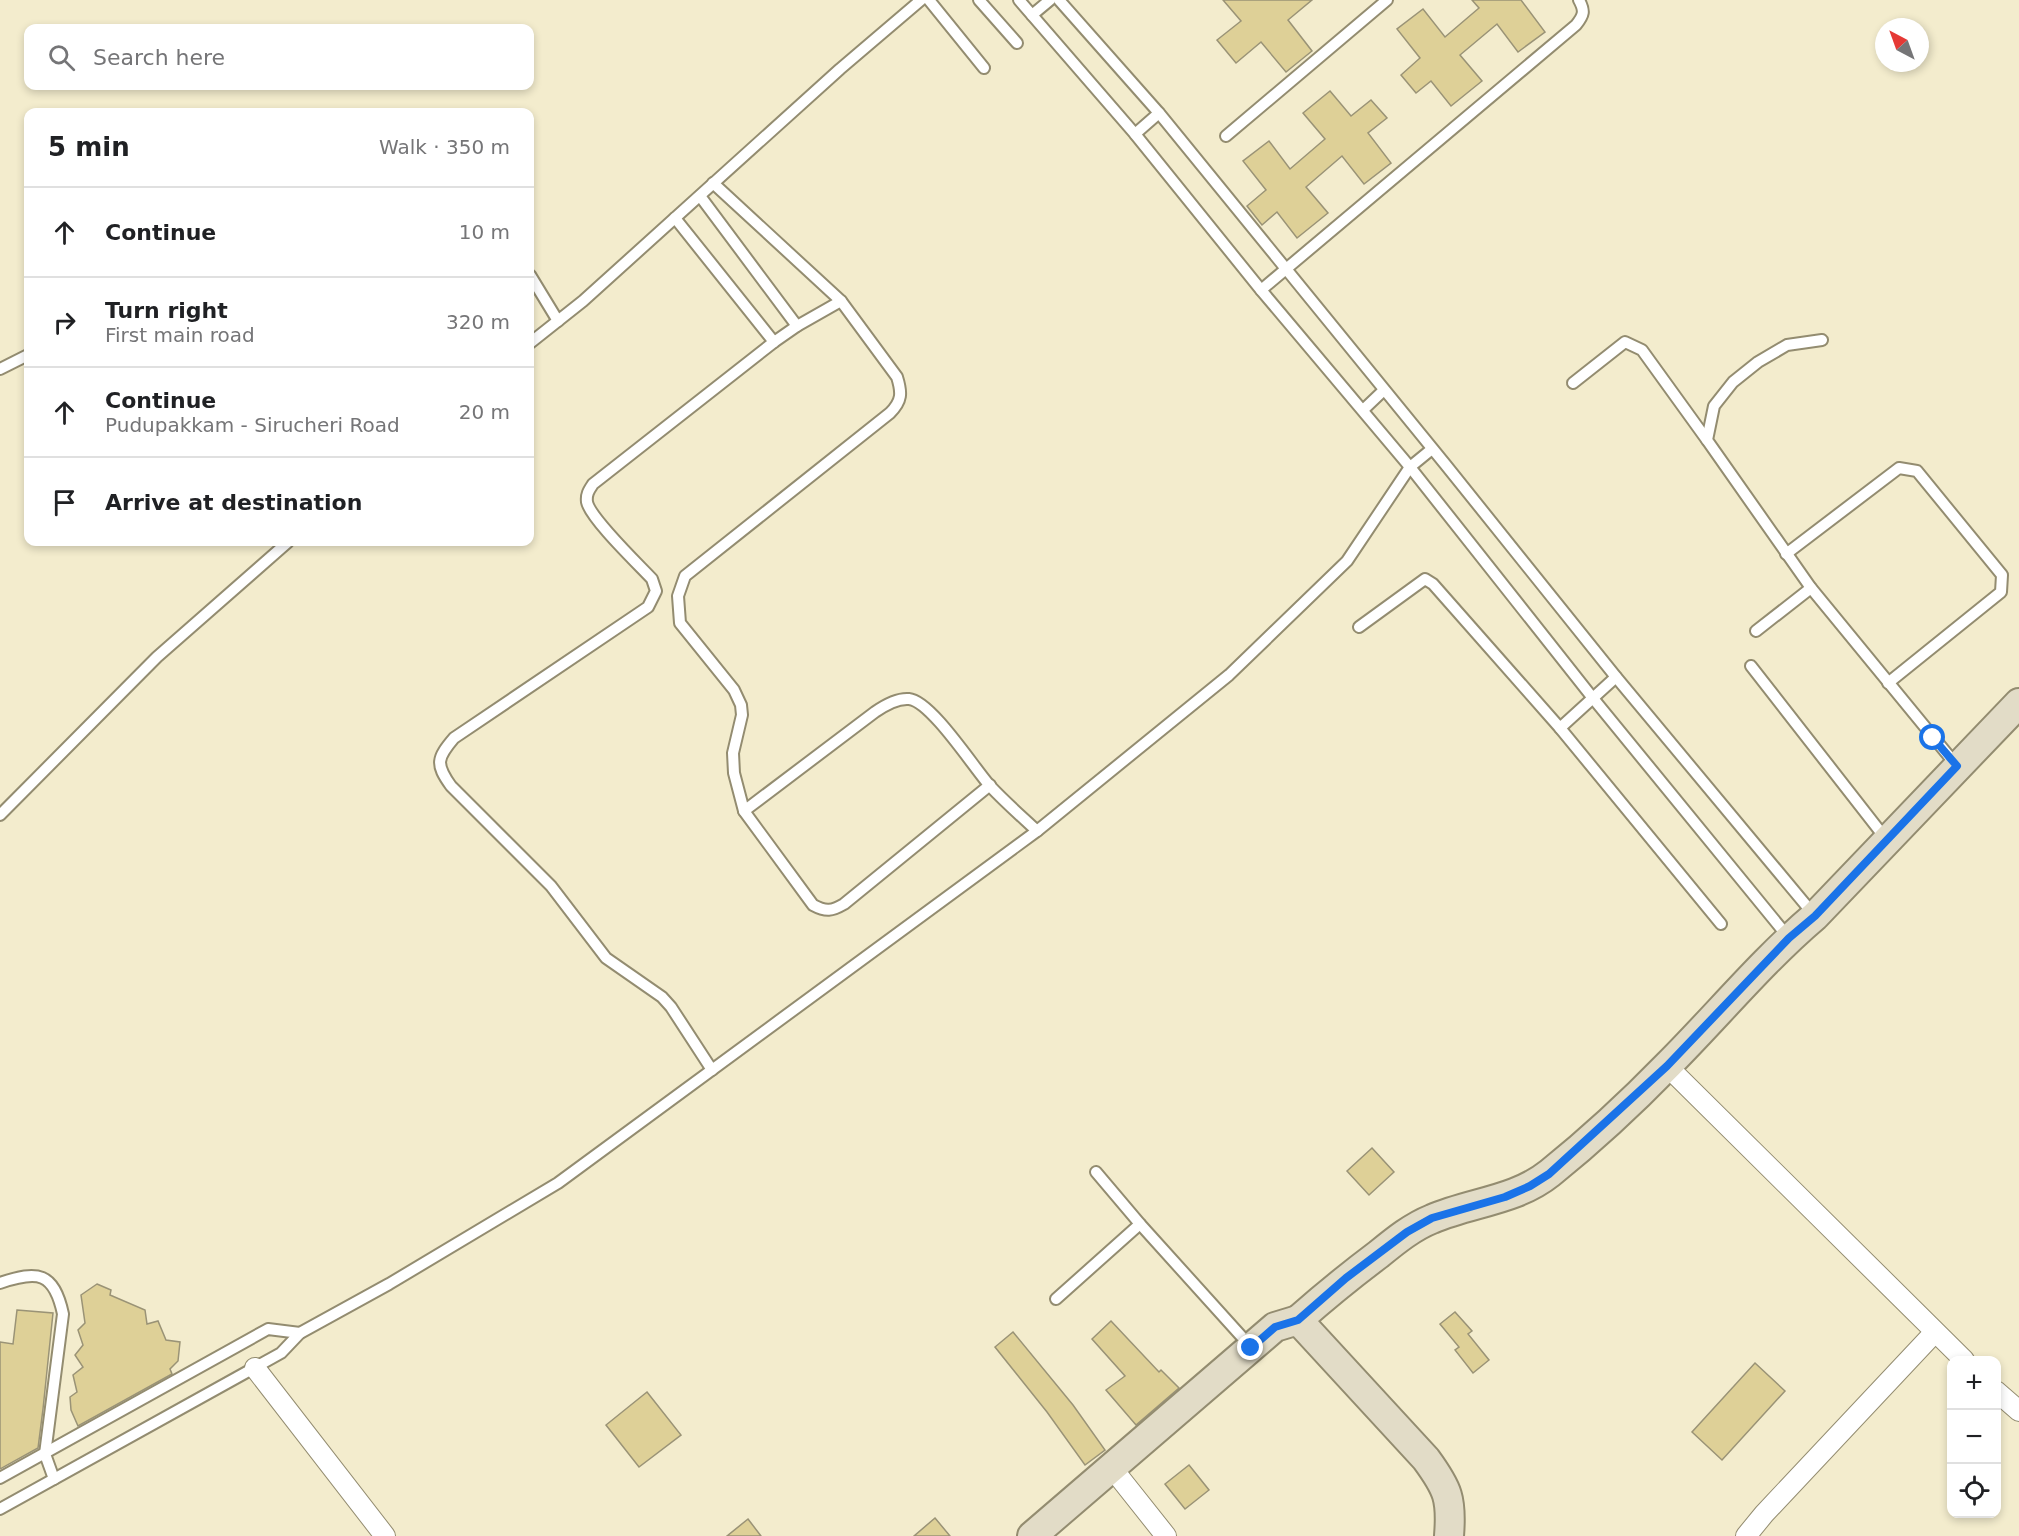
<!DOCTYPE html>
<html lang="en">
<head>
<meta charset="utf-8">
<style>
	body { margin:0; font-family:"DejaVu Sans",sans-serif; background:#f6f6f6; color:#202124 }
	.controls { position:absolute; right:18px; bottom:18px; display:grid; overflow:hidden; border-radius:12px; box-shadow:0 3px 9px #0003 }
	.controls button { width:54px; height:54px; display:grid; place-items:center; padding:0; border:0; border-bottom:2px solid #e0e0e0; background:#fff; color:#202124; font:30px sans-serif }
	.compass { position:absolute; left:1875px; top:18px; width:54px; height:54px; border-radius:50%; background:#fff; box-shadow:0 3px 9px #0003; rotate:319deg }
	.stop { position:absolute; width:18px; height:18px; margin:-14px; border:4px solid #1a73e8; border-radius:50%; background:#fff }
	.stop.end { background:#1a73e8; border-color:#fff; box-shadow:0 2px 6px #0008 }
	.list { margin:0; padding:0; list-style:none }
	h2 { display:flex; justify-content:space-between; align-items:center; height:78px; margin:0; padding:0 24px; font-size:26px }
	h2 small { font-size:20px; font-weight:400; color:#757577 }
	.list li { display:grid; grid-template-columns:39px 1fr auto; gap:18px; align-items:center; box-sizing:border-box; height:90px; padding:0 24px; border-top:2px solid #e0e0e0 }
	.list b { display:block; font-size:22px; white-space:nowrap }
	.list p { margin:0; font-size:20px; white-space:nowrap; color:#757577 }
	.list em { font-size:20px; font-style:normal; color:#757577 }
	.icon { flex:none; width:33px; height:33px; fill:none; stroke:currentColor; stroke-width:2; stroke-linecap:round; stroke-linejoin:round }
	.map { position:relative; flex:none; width:2019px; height:1536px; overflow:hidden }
	.search { position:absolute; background:#fff; box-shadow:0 3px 9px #0003; left:24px; top:24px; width:510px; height:66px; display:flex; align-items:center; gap:15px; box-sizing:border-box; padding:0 21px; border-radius:12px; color:#757577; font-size:22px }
	.panel { position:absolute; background:#fff; box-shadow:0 3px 9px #0003; left:24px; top:108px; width:510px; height:438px; border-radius:12px }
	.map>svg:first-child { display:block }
</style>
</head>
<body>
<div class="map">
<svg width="2019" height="1536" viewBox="0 0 2019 1536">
	<rect width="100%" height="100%" fill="#f3eccd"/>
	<g fill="#ded097" stroke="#9a9376" stroke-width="1.5">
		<path d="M1223 0H1312L1288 20 1312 51 1286 72 1261 42 1236 63 1217 40 1241 21Z"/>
		<path d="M1472 0H1521L1545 32 1518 52 1497 24 1460 55 1482 81 1451 106 1431 81 1416 93 1401 75 1420 58 1397 29 1423 9 1445 37 1479 8Z"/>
		<path d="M1330 91 1351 116 1371 100 1387 118 1368 133 1391 163 1364 184 1342 156 1306 187 1328 213 1297 238 1277 212 1262 225 1247 206 1266 190 1243 161 1269 141 1290 169 1325 139 1303 113Z"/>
		<path d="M1372 1148 1394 1172 1369 1195 1347 1171Z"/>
		<path d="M97 1284 111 1290 110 1295 145 1310 147 1324 158 1321 166 1340 180 1342 178 1361 170 1369 172 1374 78 1426 71 1410 70 1397 77 1392 73 1375 83 1367 75 1355 83 1345 78 1330 85 1323 81 1295Z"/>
		<path d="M17 1310 53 1313 43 1409 38 1448 0 1469V1342L13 1344Z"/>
		<path d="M1455 1312 1472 1331 1468 1334 1489 1360 1473 1373 1455 1350 1459 1347 1440 1324Z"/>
		<path d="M1111 1321 1159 1372 1161 1370 1179 1388 1136 1425 1106 1390 1125 1376 1092 1339Z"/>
		<path d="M1013 1332 1073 1405 1105 1450 1085 1465 1047 1412 995 1347Z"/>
		<path d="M1755 1363 1785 1391 1722 1460 1692 1432Z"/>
		<path d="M647 1392 681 1435 639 1467 606 1425Z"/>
		<path d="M1189 1465 1209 1490 1185 1509 1165 1484Z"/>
		<path d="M935 1518 950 1536H914Z"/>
		<path d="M748 1519 761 1536H727Z"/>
	</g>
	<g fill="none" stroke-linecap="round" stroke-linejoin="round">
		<g stroke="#938c70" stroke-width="14">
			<g id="lane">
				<path d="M929 0 984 68"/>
				<path d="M979 0 1017 43"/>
				<path d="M1019 0 1135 134 1261 290 1410 467 1592 697 1789 938"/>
				<path d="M1059 0 1159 113 1445 464 1616 677 1815 916"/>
				<path d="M1032 15 1050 0"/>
				<path d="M1135 134 1159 113"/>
				<path d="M1226 136 1387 0"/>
				<path d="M713 183 841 301 897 377C902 393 902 401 890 413L685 576 678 596 680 623 734 690 741 705 742 715 733 753 734 773 744 811 813 905C826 912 832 911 844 904L990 785"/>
				<path d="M700 196 797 326"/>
				<path d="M675 218 774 342"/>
				<path d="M530 275 558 321"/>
				<path d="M1261 290 1576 25C1584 15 1585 11 1579 0"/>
				<path d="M1822 340 1787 345 1758 362 1733 382 1714 406 1707 440 1811 588 1957 766"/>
				<path d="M530 343 583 301 840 69 921 0"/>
				<path d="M0 369 28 355"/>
				<path d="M1573 383 1625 342 1642 350 1707 440"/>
				<path d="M1363 410 1384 390"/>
				<path d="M1786 554 1899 468 1917 471 2002 575 2001 592 1888 683"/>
				<path d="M1359 627 1425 579 1433 584 1560 728 1616 677"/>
				<path d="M1756 631 1811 588"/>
				<path d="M1751 666 1886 839"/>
				<path d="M1560 728 1721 924"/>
				<path d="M744 811 875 712C885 705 897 698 909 699 931 701 974 768 990 786 1005 802 1021 816 1037 831"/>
				<path d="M0 815 157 657 288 542"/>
				<path d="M712 1070 671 1007 662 997 606 958 551 886 451 786C435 764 437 758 454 738L648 607 656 591 652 579C638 564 590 518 587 502 586 494 589 490 593 484L774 342 797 326 841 301"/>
				<path d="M1096 1172 1140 1224 1251 1347"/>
				<path d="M0 1283C38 1270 54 1272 63 1314L45 1454 54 1479"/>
				<path d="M1056 1299 1140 1224"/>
				<path d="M0 1478 268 1329 300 1333"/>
				<path d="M0 1509 281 1353 300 1333 389 1284 558 1183 1037 831 1229 675 1347 561 1410 467 1432 449"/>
			</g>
		</g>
		<g stroke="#938c70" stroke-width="22">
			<g id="street">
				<path d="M1667 1066 1964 1360"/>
				<path d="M255 1368 385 1536"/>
				<path d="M1996 1391 2019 1411"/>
				<path d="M1112 1468 1166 1536"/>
				<path d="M1746 1536 1764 1514 1934 1333"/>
			</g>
		</g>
		<g stroke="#938c70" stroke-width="32">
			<g id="secondary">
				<path d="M1298 1320C1324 1297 1351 1275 1379 1254 1395 1241 1412 1227 1432 1219 1471 1202 1515 1201 1550 1173 1591 1140 1631 1103 1668 1065 1717 1016 1762 961 1815 916L2019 703"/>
				<path d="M1032 1536 1275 1327 1298 1320 1426 1459C1448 1489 1452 1499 1449 1536"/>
			</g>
		</g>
		<use href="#lane" stroke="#fff" stroke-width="10"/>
		<use href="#street" stroke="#fff" stroke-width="20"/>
		<use href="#secondary" stroke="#e2dcc7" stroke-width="28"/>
	</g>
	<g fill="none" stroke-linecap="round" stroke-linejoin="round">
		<path stroke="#1a73e8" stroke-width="8" d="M1251 1348 1275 1327 1298 1320 1346 1278 1407 1232 1432 1218 1505 1197 1530 1186 1549 1174 1667 1066 1789 938 1815 916 1957 766 1933 738"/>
	</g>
</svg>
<div class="controls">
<button>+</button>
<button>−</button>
<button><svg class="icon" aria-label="locate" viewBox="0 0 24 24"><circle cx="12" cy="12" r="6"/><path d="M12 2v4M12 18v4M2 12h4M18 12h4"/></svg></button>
</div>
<svg class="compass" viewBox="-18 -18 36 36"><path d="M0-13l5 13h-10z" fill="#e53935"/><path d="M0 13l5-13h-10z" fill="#757577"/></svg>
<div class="stop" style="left:1933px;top:738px"></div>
<div class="stop end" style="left:1251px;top:1348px"></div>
<div class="search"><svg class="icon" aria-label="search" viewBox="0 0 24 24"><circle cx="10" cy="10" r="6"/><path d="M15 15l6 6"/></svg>Search here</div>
<section class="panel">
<h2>5 min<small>Walk · 350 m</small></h2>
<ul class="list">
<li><svg class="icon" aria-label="ahead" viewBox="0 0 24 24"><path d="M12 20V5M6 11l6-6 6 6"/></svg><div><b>Continue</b></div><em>10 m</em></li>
<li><svg class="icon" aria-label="right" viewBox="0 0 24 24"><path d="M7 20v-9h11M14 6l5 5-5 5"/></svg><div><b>Turn right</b><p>First main road</p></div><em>320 m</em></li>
<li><svg class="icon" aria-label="ahead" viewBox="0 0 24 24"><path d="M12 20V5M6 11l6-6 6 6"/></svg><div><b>Continue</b><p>Pudupakkam - Sirucheri Road</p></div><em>20 m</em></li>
<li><svg class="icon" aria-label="arrive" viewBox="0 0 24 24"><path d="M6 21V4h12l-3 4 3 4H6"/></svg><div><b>Arrive at destination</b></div></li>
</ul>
</section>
</div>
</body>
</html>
